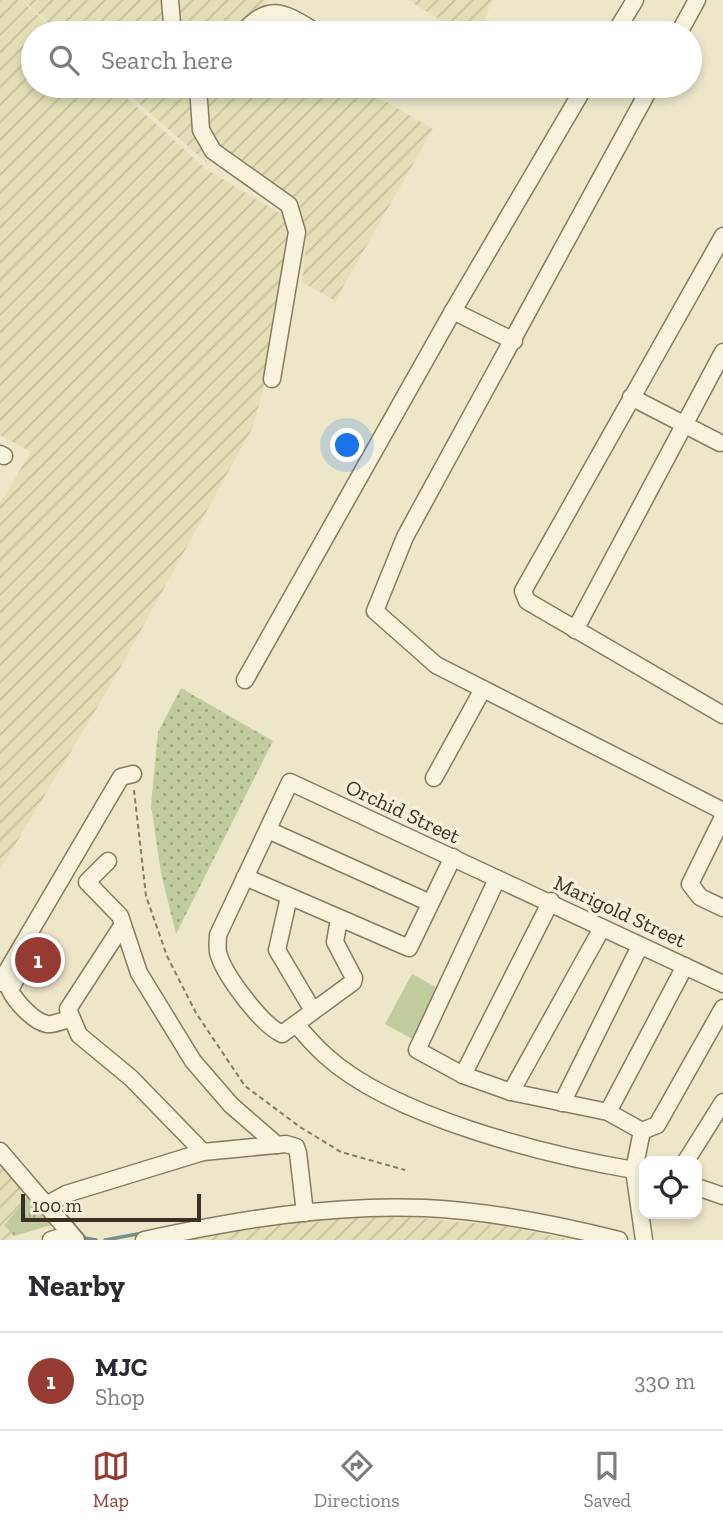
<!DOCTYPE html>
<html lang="en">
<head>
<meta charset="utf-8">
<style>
	body { margin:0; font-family:"Zilla Slab",serif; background:#f7f7f7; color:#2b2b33 }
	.controls { position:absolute; right:21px; bottom:21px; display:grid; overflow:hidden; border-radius:14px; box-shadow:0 4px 10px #0003 }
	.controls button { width:63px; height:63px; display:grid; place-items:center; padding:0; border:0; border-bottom:2px solid #e1e1e2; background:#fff; color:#2b2b33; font:35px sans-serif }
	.scale { position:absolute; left:21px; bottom:18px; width:180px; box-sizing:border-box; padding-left:7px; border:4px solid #3b3021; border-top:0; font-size:19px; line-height:24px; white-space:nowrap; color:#3b3021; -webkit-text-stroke:5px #f5f0d9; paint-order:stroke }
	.you { position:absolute; left:348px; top:446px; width:24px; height:24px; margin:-18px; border:5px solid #fff; border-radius:50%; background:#1a73e8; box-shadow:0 0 0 10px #1a73e833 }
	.badge { display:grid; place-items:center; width:46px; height:46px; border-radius:50%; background:#963b31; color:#fff; font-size:23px; font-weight:700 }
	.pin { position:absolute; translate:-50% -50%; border:4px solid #fff; box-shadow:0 2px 7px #0006 }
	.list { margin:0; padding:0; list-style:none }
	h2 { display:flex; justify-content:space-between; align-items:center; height:91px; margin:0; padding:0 28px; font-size:30px }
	h2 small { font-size:23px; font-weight:400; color:#7c7c81 }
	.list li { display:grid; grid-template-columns:46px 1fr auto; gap:21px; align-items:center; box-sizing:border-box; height:98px; padding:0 28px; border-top:2px solid #e1e1e2 }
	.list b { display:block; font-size:26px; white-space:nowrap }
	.list p { margin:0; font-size:23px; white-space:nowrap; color:#7c7c81 }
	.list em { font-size:23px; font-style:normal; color:#7c7c81 }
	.icon { flex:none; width:38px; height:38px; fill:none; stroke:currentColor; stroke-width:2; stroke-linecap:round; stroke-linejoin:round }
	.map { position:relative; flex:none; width:723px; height:1240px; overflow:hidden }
	.search { position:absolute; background:#fff; box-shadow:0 4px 10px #0003; left:21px; right:21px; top:21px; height:77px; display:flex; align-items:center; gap:18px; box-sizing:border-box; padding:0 24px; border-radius:38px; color:#7c7c81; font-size:26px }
	.sheet { height:189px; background:#fff }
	nav { display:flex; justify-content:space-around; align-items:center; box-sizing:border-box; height:98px; border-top:2px solid #e1e1e2; background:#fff; font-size:19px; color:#7c7c81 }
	nav a { display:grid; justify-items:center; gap:4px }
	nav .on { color:#963b31 }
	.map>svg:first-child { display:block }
</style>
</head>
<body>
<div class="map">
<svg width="723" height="1240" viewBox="0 0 723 1240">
	<defs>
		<pattern id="farmland-furrows" width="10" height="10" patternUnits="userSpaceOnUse" patternTransform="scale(1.75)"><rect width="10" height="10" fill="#e3e0b7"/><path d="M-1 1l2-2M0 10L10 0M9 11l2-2" fill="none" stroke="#c4c09d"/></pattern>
		<pattern id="grass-dots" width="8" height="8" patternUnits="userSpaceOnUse" patternTransform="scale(1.75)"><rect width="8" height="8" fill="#c1cc9e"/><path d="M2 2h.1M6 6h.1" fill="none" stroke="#9ea680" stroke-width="1.8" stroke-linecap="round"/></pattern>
		<pattern id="park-tufts" width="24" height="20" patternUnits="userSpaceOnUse" patternTransform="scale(1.75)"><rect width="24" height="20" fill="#c1cc9e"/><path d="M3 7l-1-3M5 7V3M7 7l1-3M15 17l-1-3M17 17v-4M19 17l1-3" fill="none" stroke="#9ea680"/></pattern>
	</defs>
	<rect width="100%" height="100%" fill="#ede7ca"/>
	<g fill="url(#farmland-furrows)">
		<path d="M0 0H21L57 33H33V86H114L206 169 291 220 269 345 274 349 253 427 114 679 0 870V503L31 452 0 435Z"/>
		<path d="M23 0H164L168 33H60Z"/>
		<path d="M179 0H268L258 25 270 33H187L181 20Z"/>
		<path d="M408 0H493L478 33H461Z"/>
		<path d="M119 86H191L195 129 207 163Z"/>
		<path d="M209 86H350L394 106 433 129 335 301 302 282 307 230 302 215 288 199 215 151 209 125Z"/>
		<path d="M0 1160 30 1194 4 1224 14 1236 6 1240H0Z"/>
		<path d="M374 1214 506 1226 571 1240H177L252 1225Z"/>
	</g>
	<path fill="url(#grass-dots)" d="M181 688 273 741 176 934 161 873 151 805 158 732Z"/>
	<path fill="url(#park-tufts)" d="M30 1194 55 1224 14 1236 4 1225Z"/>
	<path fill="#c1cc9e" d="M412 974 443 991 416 1041 385 1024Z"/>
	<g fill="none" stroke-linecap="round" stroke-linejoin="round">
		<g stroke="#71908c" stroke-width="3.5">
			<path d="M66 1216 85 1238 96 1240"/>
			<path d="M105 1240 143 1233"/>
		</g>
		<g stroke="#897a5f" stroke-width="19">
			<g id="minor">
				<path d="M170 0 172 23 176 33"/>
				<path d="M243 33C270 0 286 14 318 33"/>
				<path d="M615 33 635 0"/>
				<path d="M679 33 697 0"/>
				<path d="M198 86 201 130 213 151 289 205 297 232 272 379"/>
				<path d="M651 86 405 537 375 611 436 665 723 811"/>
				<path d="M723 236 523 591 527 601 723 715"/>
				<path d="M514 341 453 311 585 86"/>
				<path d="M631 397 720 443"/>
				<path d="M0 454 4 456"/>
				<path d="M575 630 723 352"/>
				<path d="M245 680 453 311"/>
				<path d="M434 778 483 689"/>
				<path d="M723 817 690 884 700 897 723 908"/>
				<path d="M268 830 428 902"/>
				<path d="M108 861 87 882 120 916 139 973 193 1061 231 1105 277 1145"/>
				<path d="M245 877 409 948 453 857"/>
				<path d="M497 879 417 1050 463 1075 511 1092 608 1112 642 1131 657 1125 723 1008"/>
				<path d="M289 897 277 950 312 1009"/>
				<path d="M339 919 335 942 354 978 353 982 282 1034C262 1025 223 974 218 952 217 947 218 940 218 935L290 782 723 984"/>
				<path d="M122 926 68 1009 79 1035 131 1078 203 1152"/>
				<path d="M20 971 10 990C15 1001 34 1022 47 1024 54 1025 63 1020 70 1019"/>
				<path d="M0 983 121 777 133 774"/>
				<path d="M297 1025C306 1036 316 1047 326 1056 393 1117 546 1155 634 1170"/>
				<path d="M463 1075 551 901"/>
				<path d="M511 1092 602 928"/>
				<path d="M562 1103 640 946"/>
				<path d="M608 1112 685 966"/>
				<path d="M642 1131 634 1170 644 1240"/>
				<path d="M0 1151 76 1240"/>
				<path d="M686 1161 723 1102"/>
				<path d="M697 1187 723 1196"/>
				<path d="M46 1205 66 1194 203 1152 286 1144 296 1147 298 1153 305 1213"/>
				<path d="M51 1240 70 1234"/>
				<path d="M144 1240C237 1220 330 1204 425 1208 489 1211 556 1224 619 1240"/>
			</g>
		</g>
		<path stroke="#897a5f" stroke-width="2" stroke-dasharray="5 3.5" stroke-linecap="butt" d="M134 790 146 896 167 956 196 1013 245 1086 300 1127 341 1152 405 1170"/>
		<use href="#minor" stroke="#f8f3dd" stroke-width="16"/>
	</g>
	<g text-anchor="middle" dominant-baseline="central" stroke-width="7" stroke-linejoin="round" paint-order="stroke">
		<g font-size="21" fill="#3b3021" stroke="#f5f0d9">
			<text transform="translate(403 811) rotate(25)">Orchid Street</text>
			<text transform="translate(620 911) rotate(25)">Marigold Street</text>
		</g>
	</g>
</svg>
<div class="controls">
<button><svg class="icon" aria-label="locate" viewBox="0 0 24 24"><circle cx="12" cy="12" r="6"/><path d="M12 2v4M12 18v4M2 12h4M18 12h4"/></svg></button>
</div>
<div class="scale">100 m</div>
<div class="you"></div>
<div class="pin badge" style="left:38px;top:960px">1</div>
<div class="search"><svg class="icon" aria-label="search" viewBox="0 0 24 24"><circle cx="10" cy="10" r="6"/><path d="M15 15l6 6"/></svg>Search here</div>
</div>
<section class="sheet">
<h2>Nearby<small></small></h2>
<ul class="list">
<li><span class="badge">1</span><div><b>MJC</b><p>Shop</p></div><em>330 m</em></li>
</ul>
</section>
<nav>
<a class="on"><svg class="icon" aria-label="map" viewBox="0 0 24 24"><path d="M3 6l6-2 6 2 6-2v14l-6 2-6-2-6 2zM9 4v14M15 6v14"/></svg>Map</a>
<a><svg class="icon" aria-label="directions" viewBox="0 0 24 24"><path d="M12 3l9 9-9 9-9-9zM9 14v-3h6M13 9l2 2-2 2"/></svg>Directions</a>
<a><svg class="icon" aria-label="saved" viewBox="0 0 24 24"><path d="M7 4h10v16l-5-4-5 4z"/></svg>Saved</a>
</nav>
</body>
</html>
